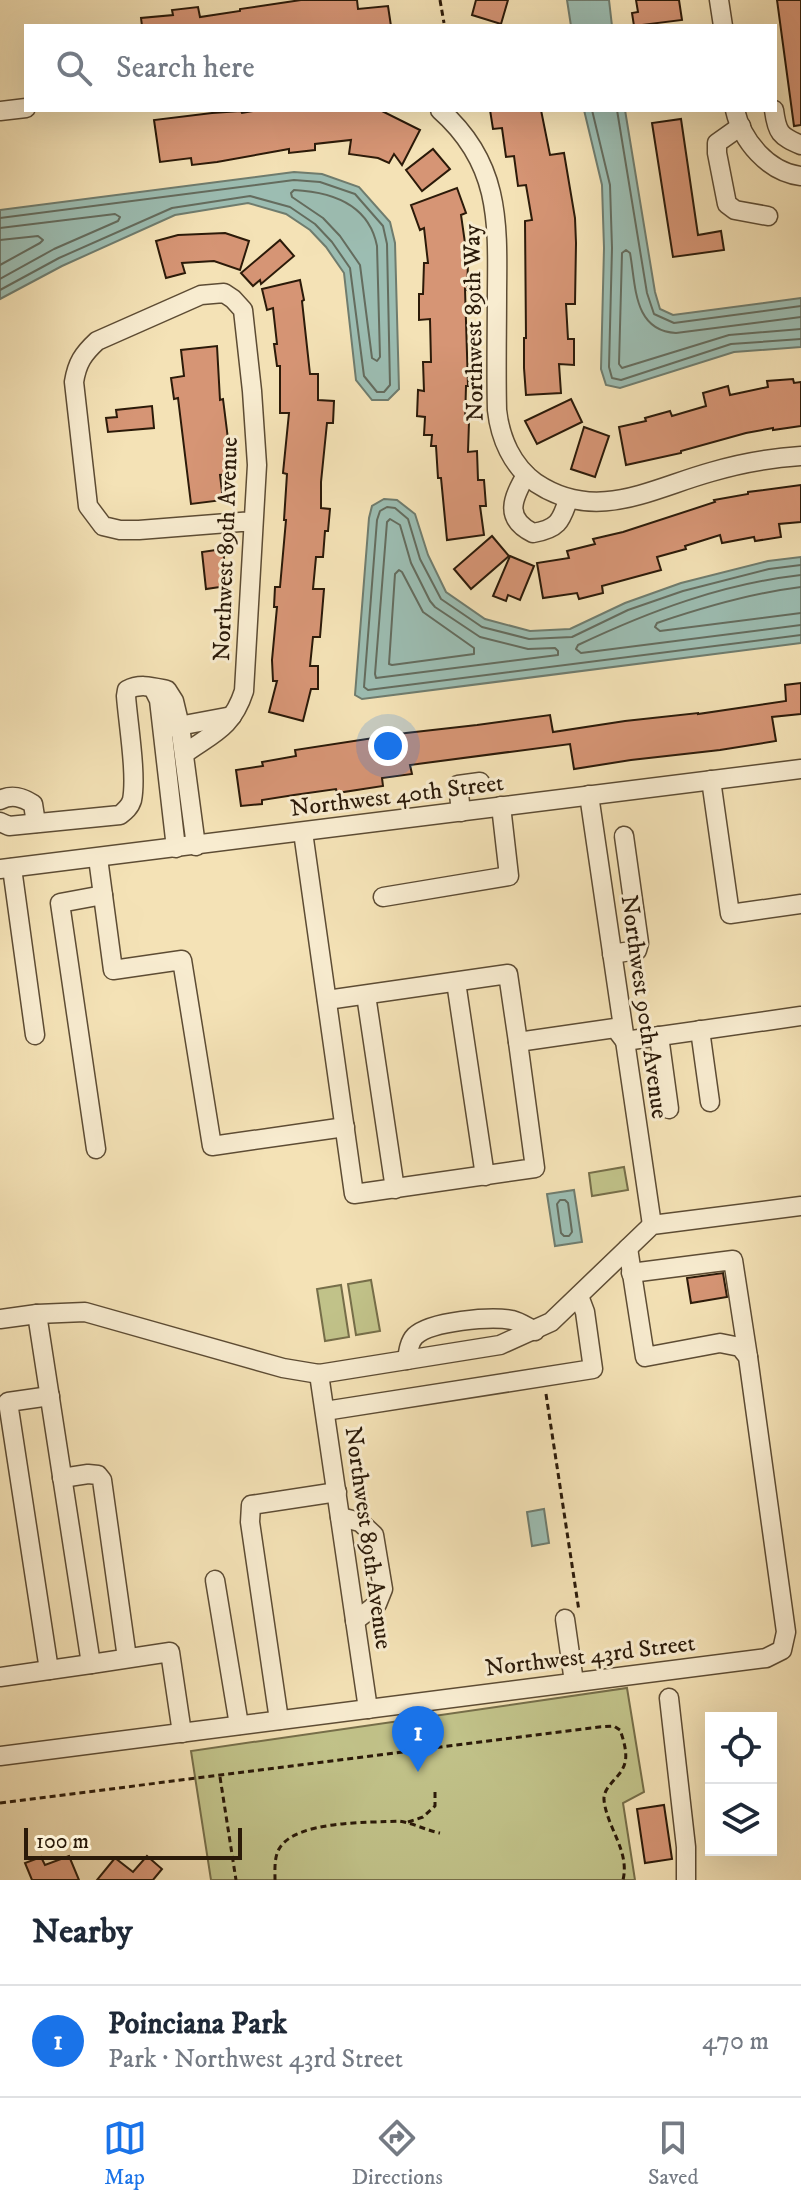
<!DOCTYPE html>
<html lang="en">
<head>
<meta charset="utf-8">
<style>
	body { margin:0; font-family:"IM FELL DW Pica",serif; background:#f2f2f3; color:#1f2937 }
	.controls { position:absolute; right:24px; bottom:24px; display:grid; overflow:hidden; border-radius:0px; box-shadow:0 8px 32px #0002 }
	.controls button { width:72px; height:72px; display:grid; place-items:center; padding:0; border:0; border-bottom:2px solid #e0e1e3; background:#fff; color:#1f2937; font:40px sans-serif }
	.scale { position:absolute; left:24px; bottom:20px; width:218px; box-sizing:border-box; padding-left:8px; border:4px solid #2b1a09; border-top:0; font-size:22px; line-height:28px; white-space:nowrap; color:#2b1a09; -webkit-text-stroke:6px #f8ecd0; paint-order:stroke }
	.you { position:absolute; left:388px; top:746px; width:28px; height:28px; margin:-20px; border:6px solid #fff; border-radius:50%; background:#1a73e8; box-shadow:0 0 0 12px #1a73e833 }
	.badge { display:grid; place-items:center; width:52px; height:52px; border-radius:50%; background:#1a73e8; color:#fff; font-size:26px; font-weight:700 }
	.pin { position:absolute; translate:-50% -66px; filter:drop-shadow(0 2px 4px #0008) }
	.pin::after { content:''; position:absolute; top:42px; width:28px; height:24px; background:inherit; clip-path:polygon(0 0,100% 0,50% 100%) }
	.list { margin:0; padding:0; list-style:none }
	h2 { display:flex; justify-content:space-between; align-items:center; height:104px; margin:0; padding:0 32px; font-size:34px }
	h2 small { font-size:26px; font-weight:400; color:#747a83 }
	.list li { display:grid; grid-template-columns:52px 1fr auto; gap:24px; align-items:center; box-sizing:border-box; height:112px; padding:0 32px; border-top:2px solid #e0e1e3 }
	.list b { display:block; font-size:30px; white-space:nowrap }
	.list p { margin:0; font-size:26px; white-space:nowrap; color:#747a83 }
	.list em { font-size:26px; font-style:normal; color:#747a83 }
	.icon { flex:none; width:44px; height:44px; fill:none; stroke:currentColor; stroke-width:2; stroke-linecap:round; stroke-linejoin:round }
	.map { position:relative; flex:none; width:801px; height:1880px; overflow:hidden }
	.search { position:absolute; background:#fff; box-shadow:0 8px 32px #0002; left:24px; right:24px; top:24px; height:88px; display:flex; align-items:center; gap:20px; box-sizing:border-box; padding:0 28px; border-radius:0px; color:#747a83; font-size:30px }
	.sheet { height:216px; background:#fff }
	nav { display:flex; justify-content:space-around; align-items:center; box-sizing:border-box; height:112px; border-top:2px solid #e0e1e3; background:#fff; font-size:22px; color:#747a83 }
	nav a { display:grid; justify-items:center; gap:4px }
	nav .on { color:#1a73e8 }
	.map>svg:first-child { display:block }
</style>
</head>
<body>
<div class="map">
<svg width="801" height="1880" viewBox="0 0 801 1880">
	<rect width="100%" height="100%" fill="#f4e2b6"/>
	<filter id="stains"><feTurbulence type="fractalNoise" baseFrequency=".0025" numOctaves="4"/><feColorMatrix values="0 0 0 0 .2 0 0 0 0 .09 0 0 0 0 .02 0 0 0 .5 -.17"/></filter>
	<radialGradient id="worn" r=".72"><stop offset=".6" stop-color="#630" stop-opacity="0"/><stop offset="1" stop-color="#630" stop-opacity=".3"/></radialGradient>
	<g fill="#c1c289" stroke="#766e49" stroke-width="2">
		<path d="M624 1167 628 1190 592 1196 589 1173Z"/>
		<path d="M371 1280 380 1331 356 1335 348 1284Z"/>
		<path d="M341 1285 349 1337 325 1341 317 1289Z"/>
		<path d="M627 1688 644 1792 623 1803 635 1880H211L191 1751Z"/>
	</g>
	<g fill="#9cbdb2" stroke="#6f7c6e" stroke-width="2">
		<path d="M567 0H609L612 26H571Z"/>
		<path d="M584 110H625L655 292 660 309 673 315 801 298V347L734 352 620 388 606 385 601 369 604 248 602 185Z"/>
		<path d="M294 172 322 174 359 187 390 222 395 243 399 389 388 400H372L356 380 344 273 326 247 310 230 286 214 248 203 175 215 62 266 0 299V210Z"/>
		<path d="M384 499 397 500 415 514 428 555 446 592 485 619 530 631 570 629 625 603 681 583 768 561 801 557V643L362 699 355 695 369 518 372 506Z"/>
		<path d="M574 1190 582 1242 555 1246 547 1194Z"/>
		<path d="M544 1509 549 1543 532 1546 527 1512Z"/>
	</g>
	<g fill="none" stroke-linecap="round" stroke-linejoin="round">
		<g stroke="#646c5e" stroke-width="2">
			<path d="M592 110 610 185 612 248 609 367 612 378 621 380 731 344 801 339"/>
			<path d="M617 110 647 293 654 314 674 323 801 306"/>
			<path d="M294 190C332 192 369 205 377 246L380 357 377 361 372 358 360 265 340 236 323 218 292 197 291 193Z"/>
			<path d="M0 218 294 180 320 182 355 194 383 226 387 244 390 385 384 392H377L364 376 350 268 332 242 315 224 290 207 250 196 172 208 59 258 0 290"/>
			<path d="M0 228 115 214 120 217 118 221 54 249 0 279"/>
			<path d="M0 240 38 236 43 240 40 243 0 265"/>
			<path d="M801 317 676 333C633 331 636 285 630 253L626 250 622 253 619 364 622 368 729 335 801 329"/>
			<path d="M390 519 400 525 411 563 430 601 435 607 480 637 528 649 555 648 558 651V655L376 678 375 674 387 522Z"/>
			<path d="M801 565 769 569 683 591 628 610 572 637 529 639 482 627 441 599 420 559 408 519 395 508 387 507 380 511 377 520 364 687 368 690 801 635"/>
			<path d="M399 570 402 572 423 612 474 648V654L392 665 389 664 395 574Z"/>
			<path d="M801 575C722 584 650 611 578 645L576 649 581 653 801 625"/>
			<path d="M801 587C752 593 704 607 657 623L655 627 660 631 801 613"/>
			<path d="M560 1200H565L568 1203 572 1232 569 1236H564L561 1233 557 1204Z"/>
		</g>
	</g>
	<g fill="#d69575" stroke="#2b1a09" stroke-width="2">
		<path d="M301 0H357L358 9 388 6 391 26H142L141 18 173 15 172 10 198 7 200 17 240 11V9Z"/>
		<path d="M476 0H508L501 24 472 15Z"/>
		<path d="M636 0H679L682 20 634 26 632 13 638 12Z"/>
		<path d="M777 0H801V125L794 126Z"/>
		<path d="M259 110H380L420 130 402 165 394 154 389 163 378 158 349 154 351 140 315 144V150L289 153V149L217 162 192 165 191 158 160 162 154 120 212 113 241 111 242 113Z"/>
		<path d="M490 110H541L550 155 564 153 575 218 576 243 575 304H566L568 339H574V365L559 364 561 393 526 395 524 368V338H526L525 221 532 220 526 185 518 186 514 156 506 157 502 128 493 129Z"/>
		<path d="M681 119 698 235 721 231 724 250 673 257 652 123Z"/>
		<path d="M433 149 450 169 422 191 406 170Z"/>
		<path d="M457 188 466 213 461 215 468 264 467 290 465 289 468 386H466L465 422H469L468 452 477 451 478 480H484L486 506H480L484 535 447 540 441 478H438L436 446H431L432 435H424L425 417 417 416 418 390 424 391 423 362H431L430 319 419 320V294H423L424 263H428L424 228 420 230 411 205Z"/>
		<path d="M225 233 249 241 240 270 214 261 182 263 185 273 166 278 156 241 178 235Z"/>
		<path d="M280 240 294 256 261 284 260 280 253 286 241 273Z"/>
		<path d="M300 280 304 300 302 301 310 374H318V400L334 401 333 423H327L321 482V508L330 509 328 531H325L323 557H316L313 589H324L320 637H313L310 666H318V689H311L303 721 269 712 277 681H273L272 660 277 607H274L275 587H280L286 520H284L287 474 283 473 289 413H280V366H277L274 344H277L273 308 267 310 262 289Z"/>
		<path d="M217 346 220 400 223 399 229 447 226 448 229 474 220 475 223 500 191 504 178 398 174 399 171 378 184 376 181 350Z"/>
		<path d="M793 379 794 383 801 382V426L773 430V428L746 433 681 451V453L626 465 619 427 646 421 645 418 670 411 672 416 706 406 703 393 728 386 730 395 768 387 767 381Z"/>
		<path d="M571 399 582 422 537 444 525 421Z"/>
		<path d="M152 406 154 428 108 432 106 418 117 417 116 410Z"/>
		<path d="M584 427 609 436 595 477 571 469Z"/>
		<path d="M801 485V522L779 524 781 537 755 541 754 537 722 543 720 535 685 546 686 549 657 557 661 570 602 586 603 593 579 599 577 593 543 598 537 563 569 558 567 551 595 544 593 539 623 532 715 502 714 500 748 494V492Z"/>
		<path d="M492 536 509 556 471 589 454 569Z"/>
		<path d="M223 549 227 586 206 589 202 552Z"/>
		<path d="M510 556 534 566 520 600 508 595 506 601 493 596Z"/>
		<path d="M801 683V714L772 717 776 741 720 750 631 760 574 769 570 744 410 765 412 774 382 778 383 786 337 793 336 789 294 795 262 800V804L241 806 236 770 263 766 262 762 296 756 295 750 406 733 477 725 550 715 553 732 625 721 698 713V714L786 701 785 685Z"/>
		<path d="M723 1273 727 1297 691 1303 687 1278Z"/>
		<path d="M664 1805 672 1859 645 1863 637 1809Z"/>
		<path d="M69 1856 79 1880H32L25 1863 41 1857 45 1865Z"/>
		<path d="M147 1856 162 1869 153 1880H97L115 1858 133 1872Z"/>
	</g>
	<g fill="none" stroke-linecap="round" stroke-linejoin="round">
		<g stroke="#5d4c34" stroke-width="21">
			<g id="minor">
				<path d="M719 0 723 26"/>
				<path d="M440 110C499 162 498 219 497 292 497 331 496 371 497 410 500 438 512 466 536 483 596 523 650 489 711 472 741 463 770 458 801 456"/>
				<path d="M735 110C742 141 768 172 801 176"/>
				<path d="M774 110C777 133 780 136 801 145"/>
				<path d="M0 111 26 108"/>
				<path d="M741 126 717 143V153L727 204 735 210 768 216"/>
				<path d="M526 475C513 498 503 518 533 533 557 529 561 522 568 500"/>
				<path d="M153 688 159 700 176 848"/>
				<path d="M168 728 232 716"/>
				<path d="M184 754C213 733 232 728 244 691L257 465 252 391 243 310 233 299 224 293 201 295 97 341C83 354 77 363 74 382L88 506 103 526 120 530H139L253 521"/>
				<path d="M711 780 730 914 801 904"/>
				<path d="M589 795 652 1225"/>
				<path d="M0 800C12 794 22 797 33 804L36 823"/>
				<path d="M461 812 458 785 480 782"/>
				<path d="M0 822 9 826 120 815C125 811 130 807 132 800 137 775 128 723 126 696L127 690C140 683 153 687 167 690L174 701 180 726 196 846"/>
				<path d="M303 832 354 1194 535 1168 518 1042 615 1028 625 1041 801 1016"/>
				<path d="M98 858 113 970 182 960 212 1146 345 1127"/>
				<path d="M12 868 35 1035"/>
				<path d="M0 869 801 769"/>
				<path d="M383 897 509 876 501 806"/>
				<path d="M612 954 637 950 639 943 624 836"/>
				<path d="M456 982 485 1176"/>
				<path d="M366 995 395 1189"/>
				<path d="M327 1000 508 974 518 1042"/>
				<path d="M700 1030 710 1102"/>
				<path d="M659 1036 669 1109"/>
				<path d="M96 1149 60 903 103 895"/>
				<path d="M631 1273 733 1260 748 1357"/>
				<path d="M37 1314 91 1664 170 1652 182 1733"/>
				<path d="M0 1319 37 1314 85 1312 283 1368 319 1374 500 1345 551 1322 652 1225 801 1206"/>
				<path d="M407 1360C408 1353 409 1342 415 1336 431 1321 491 1316 512 1320 520 1322 527 1327 535 1331"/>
				<path d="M319 1374 368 1709"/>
				<path d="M50 1396 8 1402 49 1670 91 1664"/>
				<path d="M325 1411 593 1369 585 1312 579 1296"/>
				<path d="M62 1478 88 1474 98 1475 102 1480 127 1658"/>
				<path d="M340 1517 360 1522 374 1535 383 1589 377 1604 355 1621"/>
				<path d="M215 1580 239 1725"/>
				<path d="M565 1619 574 1682"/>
				<path d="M0 1677 49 1670"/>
				<path d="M669 1698 686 1847V1880"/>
				<path d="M279 1720 250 1522 251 1505 337 1492"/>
				<path d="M0 1756 766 1658 782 1650 786 1632 748 1357 740 1347 720 1343 645 1357 628 1248"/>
			</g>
		</g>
		<g stroke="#2b1a09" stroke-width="3" stroke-dasharray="6 4" stroke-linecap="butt">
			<path d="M440 0 444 23"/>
			<path d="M546 1394 579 1611"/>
			<path d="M220 1777 236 1880"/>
			<path d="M0 1803 599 1727 614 1726 620 1730C624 1741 629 1757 623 1768 618 1779 603 1787 604 1800 607 1828 630 1851 623 1880"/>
			<path d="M408 1822 423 1817 435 1806V1789"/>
			<path d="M275 1880C275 1870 274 1858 279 1849 295 1820 369 1823 399 1821 413 1823 425 1830 440 1833"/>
		</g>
		<use href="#minor" stroke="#f8ecd0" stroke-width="18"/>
	</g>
	<g text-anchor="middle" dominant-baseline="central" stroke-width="6" stroke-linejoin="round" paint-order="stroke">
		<g font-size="24" fill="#2b1a09" stroke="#f8ecd0">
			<text transform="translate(474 323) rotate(-91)">Northwest 89th Way</text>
			<text transform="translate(226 549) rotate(-88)">Northwest 89th Avenue</text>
			<text transform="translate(397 796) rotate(-7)">Northwest 40th Street</text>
			<text transform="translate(644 1007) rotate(82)">Northwest 90th Avenue</text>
			<text transform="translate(368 1538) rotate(82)">Northwest 89th Avenue</text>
			<text transform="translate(590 1656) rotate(-7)">Northwest 43rd Street</text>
		</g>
	</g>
	<rect width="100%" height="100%" filter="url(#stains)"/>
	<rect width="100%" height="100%" fill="url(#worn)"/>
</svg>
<div class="controls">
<button><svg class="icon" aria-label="locate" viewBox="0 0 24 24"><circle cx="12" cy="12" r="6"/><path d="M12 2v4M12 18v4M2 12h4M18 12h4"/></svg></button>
<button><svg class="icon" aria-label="layers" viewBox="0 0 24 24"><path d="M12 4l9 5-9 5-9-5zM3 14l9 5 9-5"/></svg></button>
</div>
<div class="scale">100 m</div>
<div class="you"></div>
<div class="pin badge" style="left:418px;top:1772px">1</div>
<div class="search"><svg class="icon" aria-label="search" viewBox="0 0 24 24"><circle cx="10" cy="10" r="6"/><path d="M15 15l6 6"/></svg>Search here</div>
</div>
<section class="sheet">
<h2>Nearby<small></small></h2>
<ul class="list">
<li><span class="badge">1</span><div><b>Poinciana Park</b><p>Park · Northwest 43rd Street</p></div><em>470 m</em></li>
</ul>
</section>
<nav>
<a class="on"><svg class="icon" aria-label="map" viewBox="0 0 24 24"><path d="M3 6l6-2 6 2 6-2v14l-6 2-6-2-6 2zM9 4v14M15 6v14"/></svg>Map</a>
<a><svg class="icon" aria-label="directions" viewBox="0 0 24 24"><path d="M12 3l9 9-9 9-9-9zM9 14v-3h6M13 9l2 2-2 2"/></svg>Directions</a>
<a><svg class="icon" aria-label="saved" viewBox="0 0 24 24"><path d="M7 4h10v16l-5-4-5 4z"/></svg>Saved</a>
</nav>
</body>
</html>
